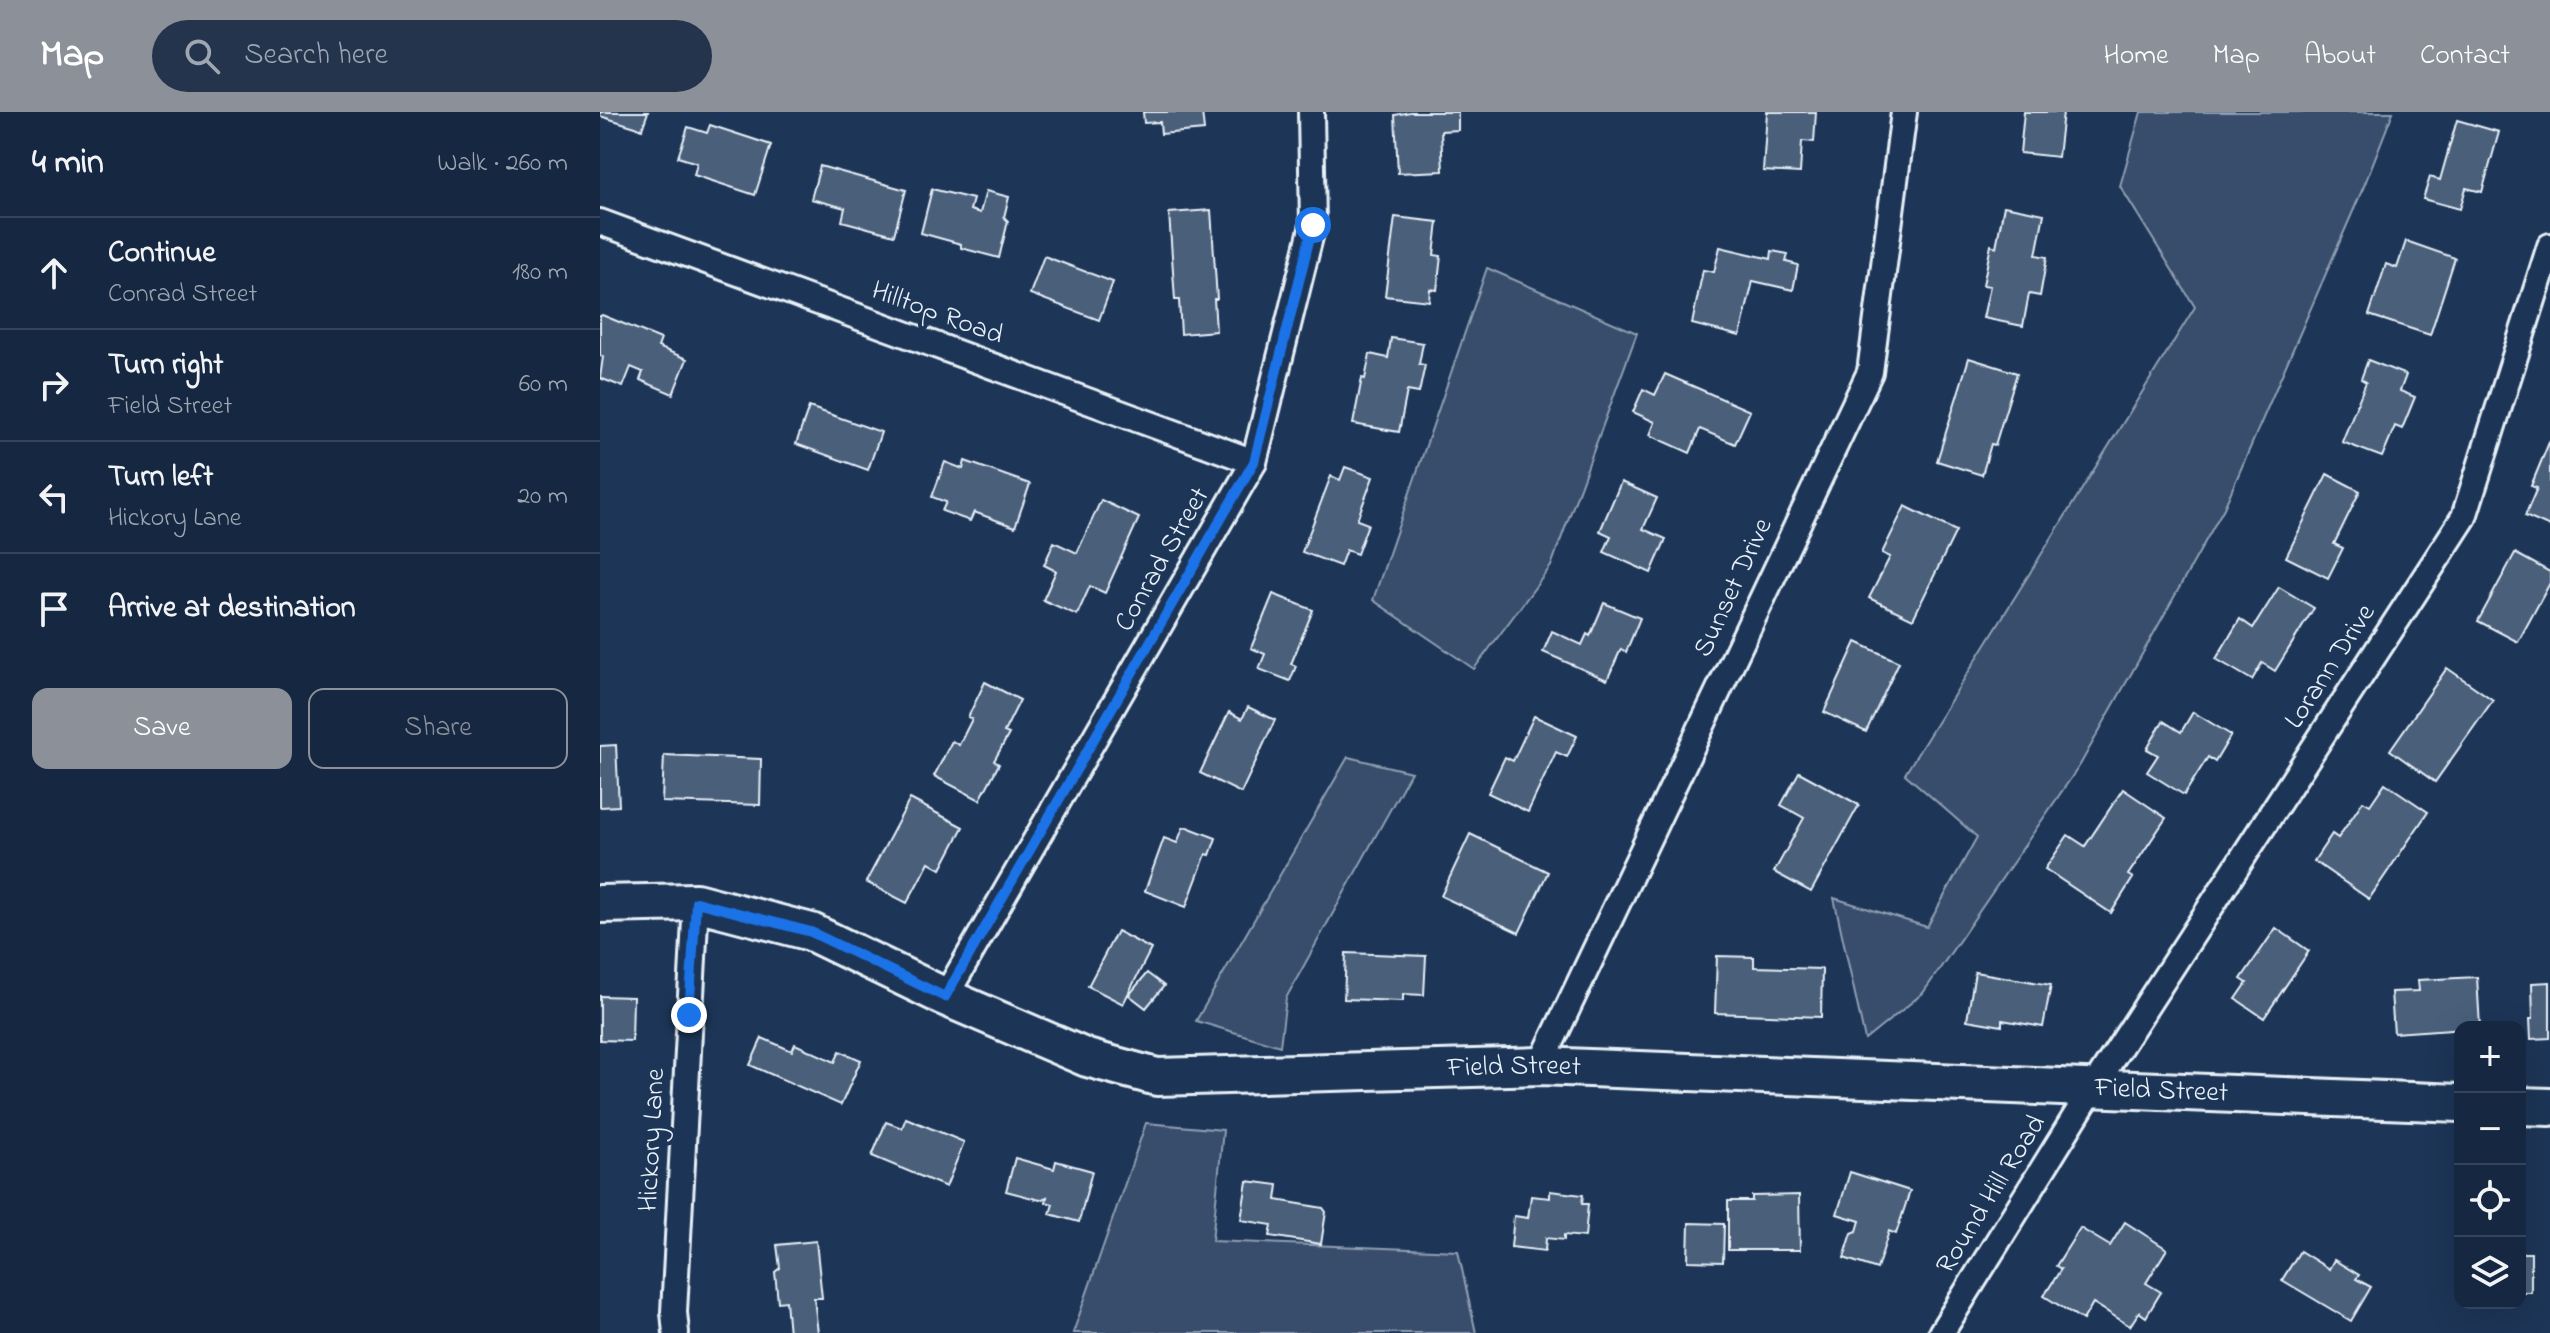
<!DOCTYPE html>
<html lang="en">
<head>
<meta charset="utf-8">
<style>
	body { margin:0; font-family:"Indie Flower",sans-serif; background:#23344c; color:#f1f3f6 }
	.controls { position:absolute; right:24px; bottom:24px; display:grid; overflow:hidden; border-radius:16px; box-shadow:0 8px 32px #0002 }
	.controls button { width:72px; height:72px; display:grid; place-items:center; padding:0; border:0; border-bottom:2px solid #35445a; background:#162841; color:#f1f3f6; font:40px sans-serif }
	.stop { position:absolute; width:24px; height:24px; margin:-18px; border:6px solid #1a73e8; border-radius:50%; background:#fff }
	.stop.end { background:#1a73e8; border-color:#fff; box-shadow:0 2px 8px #0008 }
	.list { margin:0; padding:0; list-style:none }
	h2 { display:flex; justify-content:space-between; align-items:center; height:104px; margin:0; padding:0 32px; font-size:34px }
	h2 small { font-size:26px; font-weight:400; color:#9ea6b1 }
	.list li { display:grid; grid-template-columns:52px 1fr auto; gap:24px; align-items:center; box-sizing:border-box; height:112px; padding:0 32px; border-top:2px solid #35445a }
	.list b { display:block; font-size:30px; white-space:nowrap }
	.list p { margin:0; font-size:26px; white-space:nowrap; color:#9ea6b1 }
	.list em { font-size:26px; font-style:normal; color:#9ea6b1 }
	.actions { display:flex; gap:16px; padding:24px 32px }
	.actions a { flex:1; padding:18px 0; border:2px solid #8c9099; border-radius:16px; text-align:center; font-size:28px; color:#8c9099 }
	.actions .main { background:#8c9099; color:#fff }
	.icon { flex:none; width:44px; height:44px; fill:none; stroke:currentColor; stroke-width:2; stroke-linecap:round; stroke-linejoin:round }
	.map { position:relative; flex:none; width:1950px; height:1221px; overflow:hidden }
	header { display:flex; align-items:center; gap:48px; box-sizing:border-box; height:112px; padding:0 40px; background:#8c9099; color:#fff }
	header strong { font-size:38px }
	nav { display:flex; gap:44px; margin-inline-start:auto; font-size:28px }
	.search { width:560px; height:72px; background:#23344c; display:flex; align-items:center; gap:20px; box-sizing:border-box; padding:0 28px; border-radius:44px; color:#9ea6b1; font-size:30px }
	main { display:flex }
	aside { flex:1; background:#162841 }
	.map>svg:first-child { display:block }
</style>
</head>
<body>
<header>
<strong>Map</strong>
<div class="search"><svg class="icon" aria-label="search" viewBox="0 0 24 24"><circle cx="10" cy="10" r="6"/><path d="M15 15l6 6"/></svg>Search here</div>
<nav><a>Home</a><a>Map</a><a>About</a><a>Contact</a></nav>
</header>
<main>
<aside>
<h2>4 min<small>Walk · 260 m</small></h2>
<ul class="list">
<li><svg class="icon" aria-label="ahead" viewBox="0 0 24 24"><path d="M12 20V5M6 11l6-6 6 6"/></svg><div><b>Continue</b><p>Conrad Street</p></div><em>180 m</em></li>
<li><svg class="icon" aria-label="right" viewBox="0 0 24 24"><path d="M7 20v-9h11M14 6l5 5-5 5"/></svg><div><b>Turn right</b><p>Field Street</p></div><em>60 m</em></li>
<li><svg class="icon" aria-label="left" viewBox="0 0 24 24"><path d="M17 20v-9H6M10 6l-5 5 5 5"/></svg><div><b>Turn left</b><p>Hickory Lane</p></div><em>20 m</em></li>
<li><svg class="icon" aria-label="arrive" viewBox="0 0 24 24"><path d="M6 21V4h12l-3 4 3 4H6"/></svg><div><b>Arrive at destination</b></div></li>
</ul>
<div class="actions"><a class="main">Save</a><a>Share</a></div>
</aside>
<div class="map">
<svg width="1950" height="1221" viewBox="0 0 1950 1221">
	<rect width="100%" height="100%" fill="#1d3557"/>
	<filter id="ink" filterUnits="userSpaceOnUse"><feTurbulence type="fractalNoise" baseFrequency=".0125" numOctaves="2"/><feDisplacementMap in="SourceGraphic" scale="16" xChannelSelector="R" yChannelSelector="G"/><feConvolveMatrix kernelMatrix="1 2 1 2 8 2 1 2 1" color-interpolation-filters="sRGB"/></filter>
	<g filter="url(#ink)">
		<g fill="#374d6c" stroke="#909fb2" stroke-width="2">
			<path d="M1541 0H1793L1764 74 1624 396 1480 653 1323 881 1265 928 1234 786 1327 815 1377 725 1305 662 1595 195 1520 74Z"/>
			<path d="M887 156 1037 221 951 454 874 557 773 488Z"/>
			<path d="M748 645 811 660 686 886 680 934 596 909Z"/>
			<path d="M546 1011 623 1018 612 1129 858 1139 876 1221H473Z"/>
		</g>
		<g fill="#495e7a" stroke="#e8f1f8" stroke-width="2">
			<path d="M0 0H48L42 17 0 4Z"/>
			<path d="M543 0H602L604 18 561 22 560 10 544 11Z"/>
			<path d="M810 0H858V18L841 19 843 59 798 61 795 3Z"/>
			<path d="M1167 0H1216L1214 30 1202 29 1200 61 1163 59Z"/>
			<path d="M1424 0H1463L1458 45 1420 41Z"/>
			<path d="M1857 8 1899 20 1882 80 1866 76 1860 97 1823 87 1830 65 1840 68Z"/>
			<path d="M110 13 171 33 155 83 94 63 97 51 78 45 88 15 107 21Z"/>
			<path d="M220 54 306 78 294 123 242 109 245 96 211 87Z"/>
			<path d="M332 77 373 87 370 98 380 101 386 79 409 85 404 105 408 109 399 146 361 136V132L321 121Z"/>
			<path d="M1404 94 1444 102 1436 143 1447 145 1440 184 1429 182 1423 214 1383 206 1390 174 1383 173 1391 133 1396 135Z"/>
			<path d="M611 98 617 187H614L616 219 581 222 579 188H575L569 101Z"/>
			<path d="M795 105 838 110 834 143 841 144 837 178 830 177 829 189 785 184Z"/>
			<path d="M1806 129 1855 146 1830 223 1769 203 1786 152 1797 156Z"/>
			<path d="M1120 135 1171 147 1172 139 1188 142 1186 150 1198 153 1193 178 1153 169 1140 224 1092 212 1103 158 1114 160Z"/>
			<path d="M444 144 513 170 499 208 430 182Z"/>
			<path d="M2 203 61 227 58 235 87 247 73 282 40 268 43 260 31 255 23 275 0 266 3 245 0 243V204Z"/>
			<path d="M791 226 823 231 819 252 825 253 819 281 807 279 799 320 753 312 762 266 765 267 770 242 788 246Z"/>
			<path d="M1369 246 1417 261 1395 333 1391 332 1382 363 1337 349Z"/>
			<path d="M1768 248 1806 263 1800 279 1815 285 1802 317 1795 314 1782 345 1742 330 1766 270 1761 267Z"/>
			<path d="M1065 262 1150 299 1135 332 1100 317 1090 341 1050 323 1055 310 1033 300 1043 277 1055 283Z"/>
			<path d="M209 295 281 320 268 358 196 332Z"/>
			<path d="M1950 328V415L1925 404 1937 376 1931 374Z"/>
			<path d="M365 349 430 372 415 415 374 400 370 409 342 399 346 390 332 385 345 350 363 357Z"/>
			<path d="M745 355 773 365 757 408 768 412 757 442 746 438 740 454 702 440 731 364 740 368Z"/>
			<path d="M1727 362 1760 379 1734 432 1743 436 1728 466 1686 445Z"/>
			<path d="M1021 370 1057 386 1043 417 1066 427 1051 461 1004 440 1011 424 1000 419Z"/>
			<path d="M501 388 539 406 505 481 490 474 477 503 443 488 456 459 444 453 454 430 477 441Z"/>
			<path d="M1305 394 1356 419 1313 507 1269 486 1290 445 1282 441Z"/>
			<path d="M1915 441 1950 460V471L1918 530 1878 509Z"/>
			<path d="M1679 475 1714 496 1675 559 1662 551 1652 568 1616 547 1640 507 1653 516Z"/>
			<path d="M673 482 713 498 691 552 696 554 690 569 659 557 665 542 651 536Z"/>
			<path d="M1004 491 1040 506 1026 540 1021 537 1007 568 943 540 952 519 982 533 987 522 990 524Z"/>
			<path d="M1256 530 1299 550 1266 620 1224 600Z"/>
			<path d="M1847 556 1893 588 1835 670 1790 638Z"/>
			<path d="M385 570 420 588 404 620 409 622 394 649 399 652 380 688 334 664 352 629 359 633 372 607 368 605Z"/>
			<path d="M648 595 675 608 641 681 600 661 629 600 642 607Z"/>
			<path d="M1593 600 1631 623 1615 650 1608 645 1584 683 1547 660 1558 643 1547 637 1563 609 1581 620Z"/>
			<path d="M934 604 977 624 967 645 956 640 928 700 888 681 905 645 913 649Z"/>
			<path d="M16 633 19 694 0 695V634Z"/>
			<path d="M64 643 161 647 160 693 62 690Z"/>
			<path d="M1199 660 1259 693 1211 780 1174 760 1204 706 1181 693Z"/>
			<path d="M1785 671 1828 700 1769 787 1714 749 1732 722 1738 726 1763 689 1770 693Z"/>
			<path d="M1523 677 1566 706 1528 763 1533 766 1511 801 1445 757 1468 723 1485 734Z"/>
			<path d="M310 687 363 715 341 757 329 750 307 791 266 770Z"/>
			<path d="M587 715 616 726 610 743 606 742 586 795 545 779 564 726 577 731 583 716Z"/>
			<path d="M870 722 948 760 919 821 841 784Z"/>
			<path d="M1676 816 1709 839 1664 906 1636 887 1647 871 1641 867Z"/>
			<path d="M517 819 551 837 523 892 488 874Z"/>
			<path d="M746 841 826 844 824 883 803 882V889L744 887Z"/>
			<path d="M1117 844 1154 845V855L1222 857 1221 905 1115 901Z"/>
			<path d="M1375 860 1451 873 1443 915 1402 908V914L1367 908Z"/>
			<path d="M547 861 564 874 546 896 529 883Z"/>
			<path d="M1877 865 1880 915 1794 921 1791 880 1819 879 1818 868Z"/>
			<path d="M1950 870V926L1931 927 1930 907H1933L1932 871Z"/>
			<path d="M0 884 33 885 32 929 0 928Z"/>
			<path d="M162 926 192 939 195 932 235 950 240 939 261 948 241 993 150 953Z"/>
			<path d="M306 1006 364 1030 346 1075 272 1044 286 1010 302 1016Z"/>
			<path d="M415 1046 454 1057 456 1049 492 1059 479 1110 450 1102 453 1092 446 1090 447 1085 440 1088 406 1079Z"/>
			<path d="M1250 1060 1310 1079 1296 1122 1289 1119 1277 1157 1244 1146 1252 1121 1257 1119 1260 1109 1237 1102Z"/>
			<path d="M647 1069 678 1073 676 1088 723 1096 726 1100 721 1132 670 1124 672 1113 641 1108Z"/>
			<path d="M950 1079 983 1083 982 1092H988L985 1125 964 1123V1128L946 1126 945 1139 911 1135 914 1104 928 1106 931 1084 950 1086Z"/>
			<path d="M1199 1083 1200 1138H1128V1089H1152V1084Z"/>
			<path d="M1525 1110 1567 1137 1546 1171 1561 1180 1546 1205 1539 1200 1530 1214 1493 1191 1483 1208 1444 1184 1461 1157 1456 1154 1480 1116 1510 1134Z"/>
			<path d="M1089 1111 1124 1112 1123 1150 1088 1149Z"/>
			<path d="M216 1129 222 1186H214L218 1221H189L186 1189 178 1190 175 1160 180 1156 177 1133Z"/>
			<path d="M1700 1139 1729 1157 1734 1148 1759 1163 1756 1167 1771 1175 1751 1209 1682 1168Z"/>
			<rect x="1920" y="1141" width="11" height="39"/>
		</g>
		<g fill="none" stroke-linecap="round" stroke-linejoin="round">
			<g stroke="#e8f1f8" stroke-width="30">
				<g id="street">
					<path d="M0 110 654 350"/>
					<path d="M345 885 654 350 713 113 711 0"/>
					<path d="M940 954 1270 260 1304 0"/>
					<path d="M76 1221 74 1200 96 790"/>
					<path d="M1341 1221 1493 976 1864 405 1950 134"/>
				</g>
			</g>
			<g stroke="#e8f1f8" stroke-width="42">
				<g id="secondary">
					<path id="s1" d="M0 792 96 790 211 820 345 885 487 946 557 965 940 954 1860 991"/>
					<path d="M1920 994 1950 995"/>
				</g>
			</g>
			<use href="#street" stroke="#1d3557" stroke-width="24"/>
			<use href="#secondary" stroke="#1d3557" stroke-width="36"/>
		</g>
	</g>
	<g fill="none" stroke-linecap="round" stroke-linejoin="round" filter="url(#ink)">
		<path stroke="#1a73e8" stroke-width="10" d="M89 903 96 790 211 820 345 885 654 350 713 113"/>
	</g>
	<g text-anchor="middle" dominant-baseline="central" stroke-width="8" stroke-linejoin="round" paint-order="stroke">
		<g font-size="28" fill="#e8f1f8" stroke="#1d3557">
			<text transform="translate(337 202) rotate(20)">Hilltop Road</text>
			<text transform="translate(563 448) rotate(-60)">Conrad Street</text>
			<text transform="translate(1134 476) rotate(-65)">Sunset Drive</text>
			<text transform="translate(1731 555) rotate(-57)">Lorann Drive</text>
			<text stroke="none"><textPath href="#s1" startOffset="948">Field Street</textPath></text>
			<text stroke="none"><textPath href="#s1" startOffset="1596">Field Street</textPath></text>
			<text transform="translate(53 1028) rotate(-87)">Hickory Lane</text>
			<text transform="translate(1392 1083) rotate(-58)">Round Hill Road</text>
		</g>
	</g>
</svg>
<div class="controls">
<button>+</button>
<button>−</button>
<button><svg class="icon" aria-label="locate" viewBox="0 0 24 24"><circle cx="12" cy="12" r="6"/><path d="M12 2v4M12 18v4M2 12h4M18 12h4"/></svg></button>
<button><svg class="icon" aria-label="layers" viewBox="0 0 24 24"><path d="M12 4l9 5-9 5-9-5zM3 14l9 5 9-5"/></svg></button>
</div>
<div class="stop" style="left:713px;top:113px"></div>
<div class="stop end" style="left:89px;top:903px"></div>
</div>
</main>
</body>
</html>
